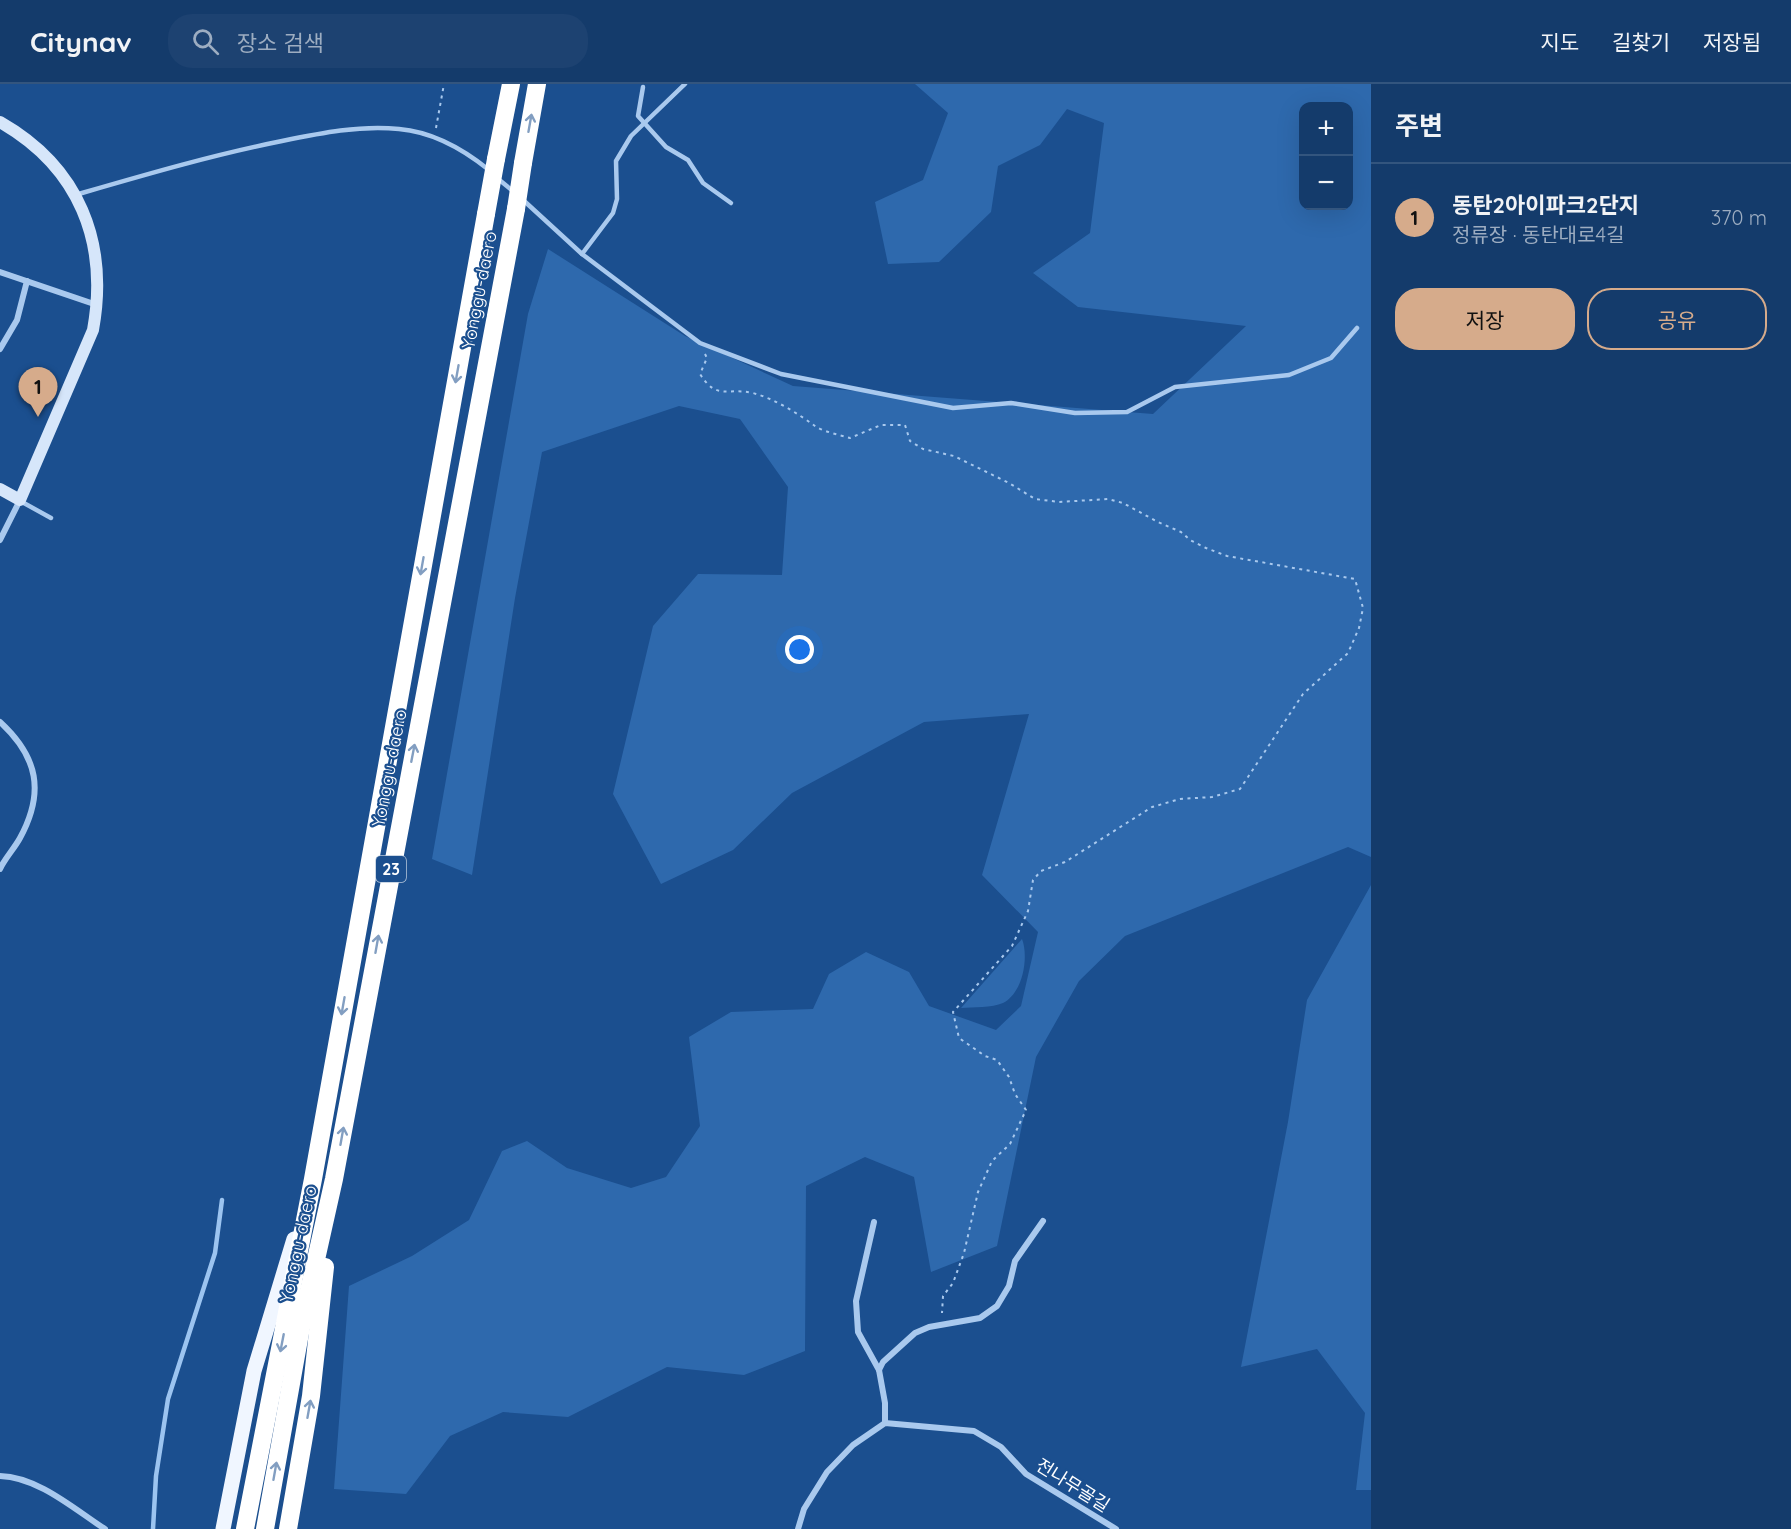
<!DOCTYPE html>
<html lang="ko">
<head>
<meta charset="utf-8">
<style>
	body { margin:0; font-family:Quicksand,"Noto Sans KR",sans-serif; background:#1d4271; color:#f1f3f6 }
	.controls { position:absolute; right:18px; top:18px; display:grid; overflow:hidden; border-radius:12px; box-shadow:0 6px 24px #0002 }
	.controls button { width:54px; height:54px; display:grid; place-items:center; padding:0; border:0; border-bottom:2px solid #33557e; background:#143b6b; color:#f1f3f6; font:30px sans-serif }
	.you { position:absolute; left:800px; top:566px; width:21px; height:21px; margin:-15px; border:4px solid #fff; border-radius:50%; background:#1a73e8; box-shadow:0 0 0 9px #1a73e833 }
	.badge { display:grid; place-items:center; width:39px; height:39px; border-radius:50%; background:#d6ab8b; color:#111; font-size:20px; font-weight:700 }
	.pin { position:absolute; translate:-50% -50px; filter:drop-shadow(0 2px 3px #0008) }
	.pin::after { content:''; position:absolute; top:32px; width:21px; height:18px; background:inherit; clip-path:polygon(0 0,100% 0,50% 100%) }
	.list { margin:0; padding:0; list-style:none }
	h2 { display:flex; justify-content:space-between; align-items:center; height:78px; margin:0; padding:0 24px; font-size:26px }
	h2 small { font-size:20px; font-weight:400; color:#9dadc1 }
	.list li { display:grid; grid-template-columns:39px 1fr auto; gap:18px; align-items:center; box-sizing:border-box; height:108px; padding:0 24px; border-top:2px solid #33557e }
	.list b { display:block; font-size:22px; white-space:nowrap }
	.list p { margin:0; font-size:20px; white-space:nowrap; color:#9dadc1 }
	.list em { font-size:20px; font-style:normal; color:#9dadc1 }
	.actions { display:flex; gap:12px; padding:18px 24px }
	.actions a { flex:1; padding:14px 0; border:2px solid #d6ab8b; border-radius:24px; text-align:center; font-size:21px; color:#d6ab8b }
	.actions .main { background:#d6ab8b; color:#111 }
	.icon { flex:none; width:33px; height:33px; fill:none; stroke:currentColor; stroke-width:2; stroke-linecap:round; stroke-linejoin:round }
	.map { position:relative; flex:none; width:1371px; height:1445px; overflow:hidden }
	header { display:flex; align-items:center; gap:36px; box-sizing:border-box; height:84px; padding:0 30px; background:#143b6b; border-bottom:2px solid #33557e }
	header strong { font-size:28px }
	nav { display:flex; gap:33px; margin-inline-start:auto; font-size:21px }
	.search { width:420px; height:54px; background:#1d4271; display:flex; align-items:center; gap:15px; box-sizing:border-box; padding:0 21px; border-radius:24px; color:#9dadc1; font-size:22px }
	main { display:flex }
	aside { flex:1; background:#143b6b }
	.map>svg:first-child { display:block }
</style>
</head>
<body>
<header>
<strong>Citynav</strong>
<div class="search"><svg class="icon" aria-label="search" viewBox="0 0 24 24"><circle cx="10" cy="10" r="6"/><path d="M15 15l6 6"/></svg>장소 검색</div>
<nav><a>지도</a><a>길찾기</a><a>저장됨</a></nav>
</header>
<main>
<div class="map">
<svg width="1371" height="1445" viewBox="0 0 1371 1445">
	<rect width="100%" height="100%" fill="#1b4f8f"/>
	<g fill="#2e69ad" fill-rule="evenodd">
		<path d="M915 0H1371V773L1348 763 1125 852 1079 897 1036 973 997 1162 931 1188 914 1093 865 1073 806 1102 805 1267 744 1291 667 1283 568 1333 503 1328 450 1352 406 1410 334 1405 349 1202 412 1172 469 1136 502 1067 527 1057 567 1084 631 1104 666 1093 700 1042 689 953 731 928 813 925 829 890 866 868 909 888 929 922 996 946 1021 922 1038 848 982 791 1029 630 924 638 792 709 733 766 661 800 613 710 653 542 698 490 782 491 788 403 740 335 679 322 542 368 515 514 472 791 432 775 528 230 548 165 685 252 793 302 1153 330 1246 242 1078 223 1033 189 1090 149 1104 39 1067 25 1040 61 998 82 991 128 939 178 888 180 875 118 923 96 948 29ZM1304 22H1348V122H1304Z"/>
		<path d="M1371 801V1406H1356L1365 1329 1317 1265 1241 1283 1288 1038 1307 916Z"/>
		<path d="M1022 855C1029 873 1023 909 1003 919 992 924 973 923 961 924Z"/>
	</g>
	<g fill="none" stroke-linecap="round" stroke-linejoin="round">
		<path stroke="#9cc4f0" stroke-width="4.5" d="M153 1445 156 1392 168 1315 215 1169 222 1116"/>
		<g stroke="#a9c9ee" stroke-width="2" stroke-dasharray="3 4.5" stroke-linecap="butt">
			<path d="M436 44 444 0"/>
			<path d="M705 270 707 274 700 290C717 317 727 303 753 309 775 315 797 329 815 342 824 348 840 351 850 354L881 341H905L910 357 923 365 954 372 1009 399 1035 415 1059 418 1108 415 1123 419 1158 438 1181 448 1190 456 1206 464 1227 472 1355 495 1363 524 1359 544 1348 569 1303 610 1240 705 1212 713 1180 715 1152 723 1065 778 1041 787 1033 796 1028 827 1012 862 953 928 959 954 985 972 997 976 1009 993 1015 1010 1026 1026 1010 1060 992 1077 978 1108 964 1169 953 1199 943 1212 942 1229"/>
		</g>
		<g stroke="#a9c9ee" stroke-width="4.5">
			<path d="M643 3 638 32 666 63 688 76 703 99 731 119"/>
			<path d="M497 94 514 108"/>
			<path d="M75 111C144 91 212 71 282 57 321 49 360 41 399 45 434 48 463 65 489 86"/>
			<path d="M522 115 582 170 700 259 781 290 953 324 1011 319 1075 329 1127 328 1175 303 1289 291 1331 274 1357 244"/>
			<path d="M582 170 613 129 617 115 616 77 631 52 685 0"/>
			<path d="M22 418 51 434"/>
		</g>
		<g stroke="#a9c9ee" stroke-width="6">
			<path d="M0 188 97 221"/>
			<path d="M0 265 17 236 27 197"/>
			<path d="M0 456 20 416"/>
			<path d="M0 638C38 673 45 708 20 754 14 765 5 774 0 785"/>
			<path d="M874 1138 856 1217 858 1248 879 1286"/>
			<path d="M885 1339V1319L879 1286 883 1278 915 1249 929 1243 980 1234 997 1222 1009 1202 1015 1177 1043 1137"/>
			<path d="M0 1392C38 1393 74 1425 105 1445"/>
			<path d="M798 1445 804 1425 827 1388 853 1361 885 1339 974 1347 1001 1363 1026 1390 1116 1445"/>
		</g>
		<path stroke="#d6e6fa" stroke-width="12" d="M0 38C79 83 109 158 93 246L20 416 0 405"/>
		<path stroke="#f0f6ff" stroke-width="15" d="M223 1445 254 1287 294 1155"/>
		<g stroke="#fff" stroke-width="18">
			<path d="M496 75 511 0"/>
			<path d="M523 79 537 0"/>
			<path d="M245 1445 313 1095 486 130"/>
			<path d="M265 1445 302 1238 334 1095 516 125"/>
			<path d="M288 1445 311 1312 325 1183"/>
		</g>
		<g stroke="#fff" stroke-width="18">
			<path d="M516 125 523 79"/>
			<path d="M486 130 496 75"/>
		</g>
	</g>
	<defs><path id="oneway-shaft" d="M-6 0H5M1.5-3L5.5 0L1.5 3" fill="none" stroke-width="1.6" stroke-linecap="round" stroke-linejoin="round" transform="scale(1.5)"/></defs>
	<g stroke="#829ec1">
		<use href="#oneway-shaft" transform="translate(530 39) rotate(-80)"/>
		<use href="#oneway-shaft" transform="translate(457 290) rotate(100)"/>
		<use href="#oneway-shaft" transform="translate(422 482) rotate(100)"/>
		<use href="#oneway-shaft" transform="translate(413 669) rotate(-79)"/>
		<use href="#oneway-shaft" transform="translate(377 860) rotate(-80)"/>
		<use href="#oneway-shaft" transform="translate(343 922) rotate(100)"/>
		<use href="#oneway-shaft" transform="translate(342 1052) rotate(-80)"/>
		<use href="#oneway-shaft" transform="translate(282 1259) rotate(101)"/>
		<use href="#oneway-shaft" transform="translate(309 1325) rotate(-80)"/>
		<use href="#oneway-shaft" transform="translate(275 1387) rotate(-80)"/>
	</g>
	<g text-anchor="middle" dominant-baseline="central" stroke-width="4.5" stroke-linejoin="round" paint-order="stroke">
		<rect fill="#1b4f8f" stroke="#bbcadd" stroke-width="1.5" x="376" y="772" width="30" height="26" rx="4.5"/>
		<g font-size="16" font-weight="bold" fill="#fff">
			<text x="391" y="785">23</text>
		</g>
		<g font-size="18" fill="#fff" stroke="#1b4f8f">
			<text transform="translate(479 206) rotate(-79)">Yonggu-daero</text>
			<text transform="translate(389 684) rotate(-79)">Yonggu-daero</text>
			<text transform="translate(298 1160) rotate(-78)">Yonggu-daero</text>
			<text transform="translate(1073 1401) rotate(32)">전나무골길</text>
		</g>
	</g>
</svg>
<div class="controls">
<button>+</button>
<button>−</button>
</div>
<div class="you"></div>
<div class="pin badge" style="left:38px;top:333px">1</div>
</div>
<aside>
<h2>주변<small></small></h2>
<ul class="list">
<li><span class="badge">1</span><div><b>동탄2아이파크2단지</b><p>정류장 · 동탄대로4길</p></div><em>370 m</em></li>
</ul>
<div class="actions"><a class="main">저장</a><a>공유</a></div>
</aside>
</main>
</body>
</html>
